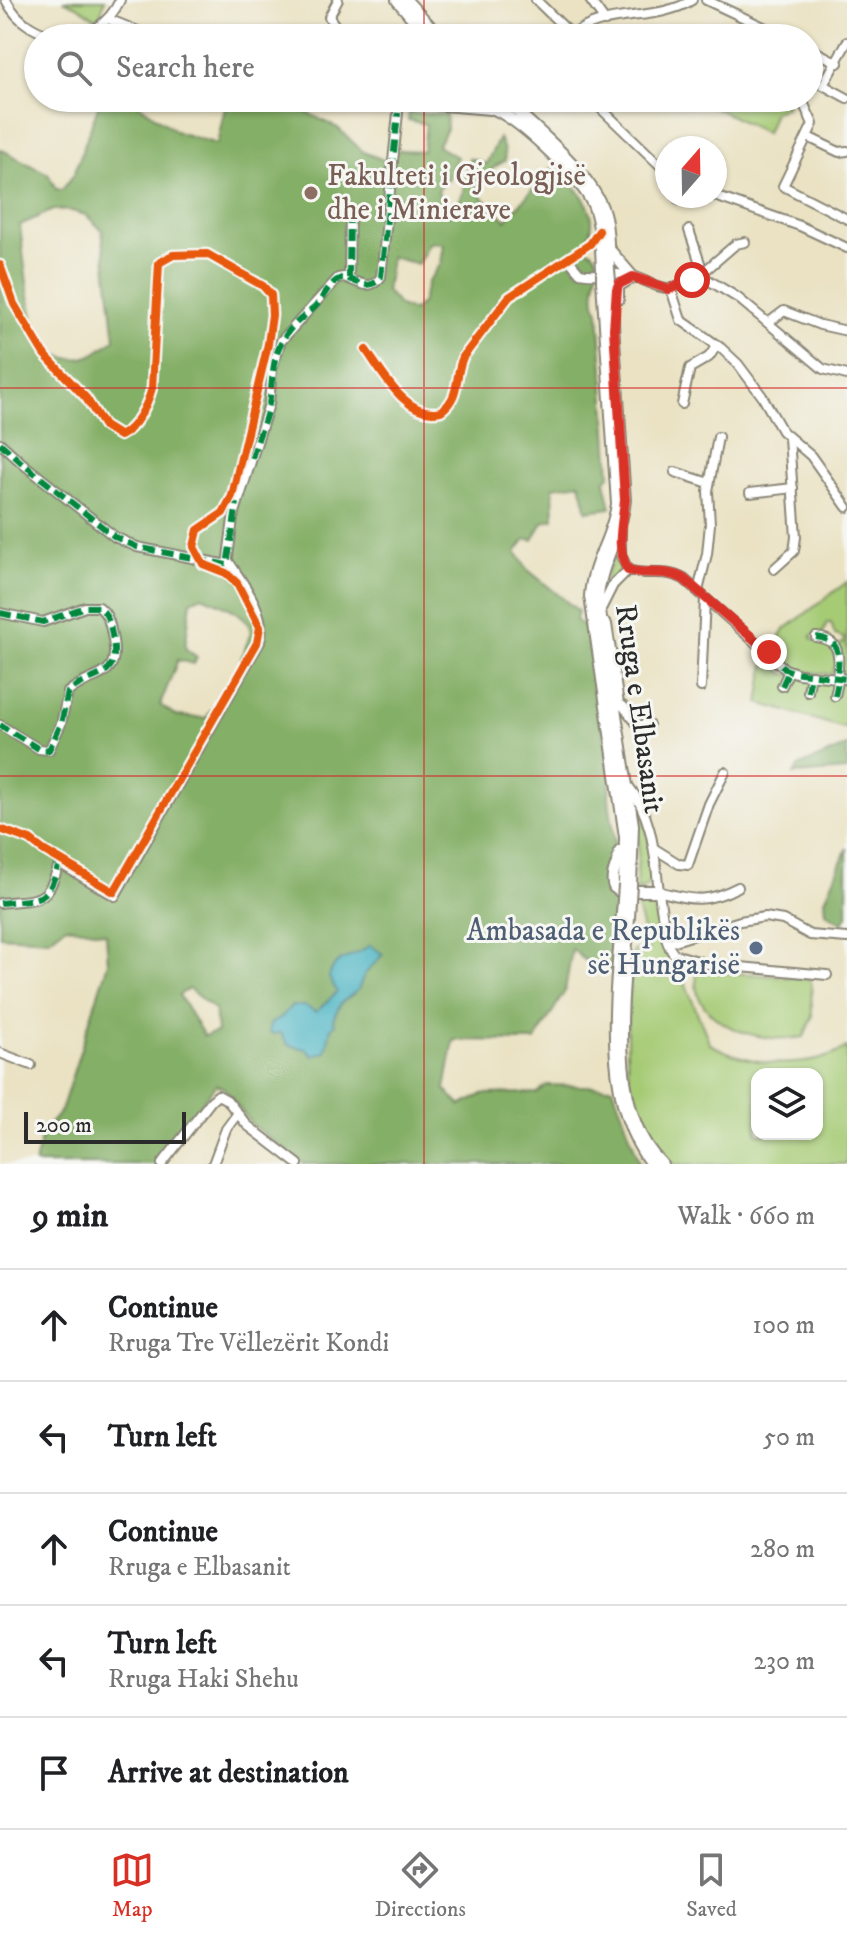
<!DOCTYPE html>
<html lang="en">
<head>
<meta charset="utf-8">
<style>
	body { margin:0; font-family:"IM FELL DW Pica",serif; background:#f2f2f2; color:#202124 }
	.controls { position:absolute; right:24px; bottom:24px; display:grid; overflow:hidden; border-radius:16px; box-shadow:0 2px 6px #0004 }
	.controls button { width:72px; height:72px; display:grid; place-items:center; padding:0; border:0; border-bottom:2px solid #e0e0e0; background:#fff; color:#202124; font:40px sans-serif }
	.compass { position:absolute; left:655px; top:136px; width:72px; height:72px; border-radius:50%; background:#fff; box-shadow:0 2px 6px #0004; rotate:20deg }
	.scale { position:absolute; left:24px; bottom:20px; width:162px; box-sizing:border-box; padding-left:8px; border:4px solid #2b2b2b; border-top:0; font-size:22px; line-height:28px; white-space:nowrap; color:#2b2b2b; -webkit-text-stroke:6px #f6f6f2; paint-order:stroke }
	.stop { position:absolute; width:24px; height:24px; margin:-18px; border:6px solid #d93025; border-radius:50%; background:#fff }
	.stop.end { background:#d93025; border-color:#fff; box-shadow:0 2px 8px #0008 }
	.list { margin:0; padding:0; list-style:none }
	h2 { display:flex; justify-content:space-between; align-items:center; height:104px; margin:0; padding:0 32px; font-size:34px }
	h2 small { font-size:26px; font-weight:400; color:#757577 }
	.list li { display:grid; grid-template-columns:52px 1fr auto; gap:24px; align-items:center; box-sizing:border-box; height:112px; padding:0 32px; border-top:2px solid #e0e0e0 }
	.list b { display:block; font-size:30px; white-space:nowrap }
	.list p { margin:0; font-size:26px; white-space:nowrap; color:#757577 }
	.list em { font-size:26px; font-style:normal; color:#757577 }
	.icon { flex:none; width:44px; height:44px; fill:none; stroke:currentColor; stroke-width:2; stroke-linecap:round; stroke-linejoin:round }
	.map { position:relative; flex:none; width:847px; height:1164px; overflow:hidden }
	.search { position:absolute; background:#fff; box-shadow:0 2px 6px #0004; left:24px; right:24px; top:24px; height:88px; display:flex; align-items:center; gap:20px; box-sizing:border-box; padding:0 28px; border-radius:44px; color:#757577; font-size:30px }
	.sheet { height:664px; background:#fff }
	nav { display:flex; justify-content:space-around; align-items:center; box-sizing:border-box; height:112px; border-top:2px solid #e0e0e0; background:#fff; font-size:22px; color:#757577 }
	nav a { display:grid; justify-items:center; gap:4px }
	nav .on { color:#d93025 }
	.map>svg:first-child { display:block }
</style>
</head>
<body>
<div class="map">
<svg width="847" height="1164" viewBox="0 0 847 1164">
	<rect width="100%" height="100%" fill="#f6f6f2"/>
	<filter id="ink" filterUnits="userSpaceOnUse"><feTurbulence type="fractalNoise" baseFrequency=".0125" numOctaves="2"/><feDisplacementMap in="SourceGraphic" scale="16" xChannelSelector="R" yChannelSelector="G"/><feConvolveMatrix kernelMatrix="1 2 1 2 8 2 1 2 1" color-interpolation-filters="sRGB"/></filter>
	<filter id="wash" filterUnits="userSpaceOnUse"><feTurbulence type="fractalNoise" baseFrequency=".006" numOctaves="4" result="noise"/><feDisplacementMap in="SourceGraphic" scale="32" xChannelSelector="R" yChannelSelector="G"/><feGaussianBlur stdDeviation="1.8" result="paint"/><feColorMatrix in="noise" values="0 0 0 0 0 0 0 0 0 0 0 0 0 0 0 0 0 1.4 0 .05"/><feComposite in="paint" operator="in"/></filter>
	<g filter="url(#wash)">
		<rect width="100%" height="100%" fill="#eae2c3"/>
		<g fill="#a6cb75" stroke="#687b50" stroke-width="2" fill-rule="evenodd">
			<path d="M63 0H105L98 20 77 6Z"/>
			<path d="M709 98H785L786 107 774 112 766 133 707 104Z"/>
			<path d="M617 548 619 559 625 569 604 598 606 576Z"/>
			<path d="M847 582V677L841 675 838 645 844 643V638L835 635 831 623H827L823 633 812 635V639L834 650 836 662 832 674C801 672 793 673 771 650L784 630Z"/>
			<path d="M765 664 774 665 785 674 847 683V729L759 703Z"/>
			<path d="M634 802C649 823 653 855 652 881L644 888 636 889 639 840Z"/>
			<path d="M636 892 655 895 658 899 674 956 710 1044C752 1066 803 1072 847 1048V1164H671C611 1113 628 1020 633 951L636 950 640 953 648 950 636 903ZM757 1074H817V1134H757Z"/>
			<path d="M697 970 811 979 812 1017 804 1037C770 1042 720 1034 701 1001 695 992 696 980 697 970Z"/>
		</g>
		<g fill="#84af66" stroke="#586d48" stroke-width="2" fill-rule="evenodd">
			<path d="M101 98H130L177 132 217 144 227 98H278L338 128 363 152 386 161 399 150 423 151 426 124 408 120 409 113 446 114 447 129 437 146 457 157 448 180 438 190 441 202 451 215C468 189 463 185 469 158L486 164 499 138 504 150 505 161 494 167 474 189 506 220 554 165C576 187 609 216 582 246 586 249 591 249 594 253 606 265 586 293 599 311L610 476 605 481 611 508 587 511 580 483 553 487 554 519 543 522 533 540 526 539 516 552 527 569 578 611 576 620 586 629 611 778C604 804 618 829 614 855 613 864 606 871 606 880 606 887 611 891 616 895L610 972 600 974 572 949 565 991 535 1041 454 1040 445 1089 461 1106 483 1094 537 1093 547 1085 613 1087 640 1164H304L252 1125 224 1088 216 1084 158 1164H35L42 1133 61 1111 108 963 106 933 66 926 49 939 0 936V149L48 174 56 189 62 190 74 174ZM53 210H68L86 215 102 230 115 339C105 346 95 356 83 358 68 361 52 355 43 344 30 328 23 250 20 225ZM430 242 444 244 441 263 428 282 421 304 413 311 399 306 386 291 391 257 418 264ZM202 596C221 605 248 611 251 633L235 674 206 718 176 716 160 705 178 660 194 664 197 657 185 648 191 601ZM189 989 215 1010 217 1032 204 1036 179 995Z"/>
			<path d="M847 746V770L794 774 800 766Z"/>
			<path d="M847 848V916L842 923 826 912 825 900Z"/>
		</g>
		<path fill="#46b3c3" stroke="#386f77" stroke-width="2" d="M369 945 383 954 364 975 358 990 341 1003 333 1019 335 1024 331 1028 326 1052 313 1056 306 1049 288 1045 281 1033 272 1034 269 1031 270 1024 281 1018 291 1006H305L316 1012 337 992 329 978C333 954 358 959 369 945Z"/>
	</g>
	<g filter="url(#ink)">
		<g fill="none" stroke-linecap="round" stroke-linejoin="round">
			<g stroke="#8a8677" stroke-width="12">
				<g id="minor">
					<path d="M6 0C30 47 97 51 120 0"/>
					<path d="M338 0 329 17 344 38"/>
					<path d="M536 0 572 35"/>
					<path d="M590 0 605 21"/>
					<path d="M706 0 787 38"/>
					<path d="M108 19 148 35 190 34 216 38"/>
					<path d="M406 38 414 20"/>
					<path d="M570 38C598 8 657 23 692 0"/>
					<path d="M847 42 823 85 847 98"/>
					<path d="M809 48 838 63"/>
					<path d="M396 98 420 104 490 110"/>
					<path d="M590 98 667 172"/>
					<path d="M801 98 813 124 783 186 847 219"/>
					<path d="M808 137 839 152 847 151"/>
					<path d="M677 196 679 200"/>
					<path d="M715 196 800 226 847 248"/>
					<path d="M689 230 700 263V274"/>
					<path d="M568 259 580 273C593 276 605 273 618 274 657 276 657 304 700 275L738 298 823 369 847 375"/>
					<path d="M700 275 736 244 745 242"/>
					<path d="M349 278 350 213"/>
					<path d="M671 289 681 320 721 348 738 364 762 396 782 431 811 456 847 507"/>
					<path d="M768 323 784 311 820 325 847 331"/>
					<path d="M366 350C382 372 407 420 441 411 461 397 454 377 463 357L509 297 590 244 599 231"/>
					<path d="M682 404 690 368 709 357 717 345"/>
					<path d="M0 443 22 463 115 537 137 547 227 565 233 519 269 404 272 369 281 341 338 278 344 277C358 282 370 292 381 277L398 113"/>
					<path d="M675 472 709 483"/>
					<path d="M750 493 793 488"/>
					<path d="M621 526V555L628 570C648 577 665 568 684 579L785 669 799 674 847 679"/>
					<path d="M774 569 794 551 796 537 789 438"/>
					<path d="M698 591 707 554 710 524 708 491 718 437"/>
					<path d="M600 611 613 585 628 570"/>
					<path d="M0 613 43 622 85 607H99C108 614 110 624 112 635 122 681 95 670 68 692L61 724 49 750 39 749 0 725"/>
					<path d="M600 618 607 624 619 704"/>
					<path d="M816 637C841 640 840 656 837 677"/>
					<path d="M782 686 789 671"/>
					<path d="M701 687 705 598"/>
					<path d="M808 692 811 675"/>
					<path d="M835 696 839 677"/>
					<path d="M615 705 623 706 638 725H649"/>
					<path d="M627 784C659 823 654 873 663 919 665 932 666 945 674 954L708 964 827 975"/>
					<path d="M655 849 679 864 688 865 709 804 725 772"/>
					<path d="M657 891C693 900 705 904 738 887"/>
					<path d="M0 903C39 898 48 905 59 863L115 896 260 642C268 615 243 583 229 562"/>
					<path d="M668 943 740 921 765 917 783 920 810 935 847 938"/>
					<path d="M0 1053 31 1065"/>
					<path d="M162 1164 211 1101 218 1095 227 1100 247 1125 298 1164"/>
					<path d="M213 1164 226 1129 238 1113"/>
				</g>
			</g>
			<g stroke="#8a8677" stroke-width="14">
				<g id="major">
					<path d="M397 0 429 38"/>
					<path d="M406 0 441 38"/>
					<path d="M479 98 485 107 499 110"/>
					<path d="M509 100 514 108C543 136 592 174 604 213 609 231 608 251 609 270"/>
					<path d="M496 110C523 123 583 179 594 207 601 227 601 249 602 270"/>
					<path d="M608 248 633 277 618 286V299"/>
					<path d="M602 281 617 504C613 536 592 563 590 596L625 837 624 885"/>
					<path d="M610 281 625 500C622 535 600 563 598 598L633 825 631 885"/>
					<path d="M620 851C619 863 609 876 614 887L619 891H657"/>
					<path d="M623 899C618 982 597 1094 651 1164"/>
					<path d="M630 900C627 976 601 1106 662 1164"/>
				</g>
			</g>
			<use href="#minor" stroke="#fff" stroke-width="8"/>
			<use href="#major" stroke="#fff" stroke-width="10"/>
			<g stroke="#8a8677" stroke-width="14" stroke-linecap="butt">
				<g id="major-bridge">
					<path d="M602 270V281"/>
					<path d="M609 270 610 281"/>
					<path d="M623 899 624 885"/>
					<path d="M630 900 631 885"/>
				</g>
			</g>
			<use href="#major-bridge" stroke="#fff" stroke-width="10"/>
			<g stroke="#00873e" stroke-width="6" stroke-dasharray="12 6" stroke-linecap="butt">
				<path d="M349 278 350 213"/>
				<path d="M0 443 22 463 115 537 137 547 227 565 237 503"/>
				<path d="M252 458C257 440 265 422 269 404 273 381 271 358 284 338 292 324 304 317 315 307 325 296 329 281 344 277 358 282 370 292 381 277L398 113"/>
				<path d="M0 613 43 622 85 607H99C108 614 110 624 112 635 122 681 95 670 68 692L61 724 49 750 39 749 0 725"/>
				<path d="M816 637C841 640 840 656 837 677"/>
				<path d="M769 652 785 669 793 672 847 679"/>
				<path d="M782 686 789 671"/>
				<path d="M808 692 811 675"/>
				<path d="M835 696 839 677"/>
				<path d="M0 903C39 898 48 905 59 863L65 866"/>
			</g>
			<g stroke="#f6f6f2" stroke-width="13">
				<g id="cycleway">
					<path d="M0 265 14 304 44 354 86 398 104 426 120 436C136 428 147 406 152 388L159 263 173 255 207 254 263 286 271 295 272 315 268 344 232 496 223 513 198 530 194 547 203 564 226 573 237 583 260 627 257 643 114 892 43 850 30 840 0 829"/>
					<path d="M366 350C382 372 407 420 441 411 461 397 454 377 463 357L509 297 590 244 599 231"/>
				</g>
			</g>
			<use href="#cycleway" stroke="#e8590c" stroke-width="8"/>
		</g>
	</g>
	<g fill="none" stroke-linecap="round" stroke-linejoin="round" filter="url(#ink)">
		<path stroke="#d93025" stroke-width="10" d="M692 280 669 289 633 277 619 284 617 289 614 329 625 500C623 524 615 548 628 570 648 576 665 568 684 579L769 652"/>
	</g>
	<path fill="none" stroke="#d62828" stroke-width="2" stroke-opacity="0.55" d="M424 0V38M424 98V1164M0 388H847M0 776H847"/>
	<circle fill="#8d6e63" stroke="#f6f6f2" stroke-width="3" cx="311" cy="193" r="8"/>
	<circle fill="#5c6f8a" stroke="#f6f6f2" stroke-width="3" cx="756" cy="948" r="8"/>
	<g text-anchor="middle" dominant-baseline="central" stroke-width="6" stroke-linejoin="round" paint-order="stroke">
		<g font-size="30" fill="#785e54" stroke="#f6f6f2" text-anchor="start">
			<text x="327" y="176">Fakulteti i Gjeologjisë<tspan x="327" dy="34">dhe i Minierave</tspan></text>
		</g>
		<g font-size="30" fill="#2b2b2b" stroke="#f6f6f2">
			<text transform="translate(639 709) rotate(82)">Rruga e Elbasanit</text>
		</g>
		<g font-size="30" fill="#4e5e75" stroke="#f6f6f2" text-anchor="end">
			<text x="740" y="931">Ambasada e Republikës<tspan x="740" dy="34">së Hungarisë</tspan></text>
		</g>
	</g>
</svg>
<div class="controls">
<button><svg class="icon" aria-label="layers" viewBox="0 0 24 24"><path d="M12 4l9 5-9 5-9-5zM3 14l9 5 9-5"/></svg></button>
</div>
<svg class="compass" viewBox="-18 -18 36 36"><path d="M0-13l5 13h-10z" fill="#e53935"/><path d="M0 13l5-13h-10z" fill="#757577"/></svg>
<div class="scale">200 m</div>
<div class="stop" style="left:692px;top:280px"></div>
<div class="stop end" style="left:769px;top:652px"></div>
<div class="search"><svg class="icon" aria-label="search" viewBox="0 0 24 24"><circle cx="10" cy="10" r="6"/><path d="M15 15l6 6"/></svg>Search here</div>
</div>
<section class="sheet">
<h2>9 min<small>Walk · 660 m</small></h2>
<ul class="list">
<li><svg class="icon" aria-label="ahead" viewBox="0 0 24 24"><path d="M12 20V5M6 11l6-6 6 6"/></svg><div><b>Continue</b><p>Rruga Tre Vëllezërit Kondi</p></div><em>100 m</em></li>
<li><svg class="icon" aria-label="left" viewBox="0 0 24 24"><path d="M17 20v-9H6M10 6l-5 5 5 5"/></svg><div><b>Turn left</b></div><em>50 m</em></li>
<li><svg class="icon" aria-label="ahead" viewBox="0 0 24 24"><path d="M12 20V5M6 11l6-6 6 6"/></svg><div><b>Continue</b><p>Rruga e Elbasanit</p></div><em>280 m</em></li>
<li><svg class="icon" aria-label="left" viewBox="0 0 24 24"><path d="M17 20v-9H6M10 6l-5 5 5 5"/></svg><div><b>Turn left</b><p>Rruga Haki Shehu</p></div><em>230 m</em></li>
<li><svg class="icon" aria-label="arrive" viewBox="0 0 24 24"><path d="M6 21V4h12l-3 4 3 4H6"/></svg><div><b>Arrive at destination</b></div></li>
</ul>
</section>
<nav>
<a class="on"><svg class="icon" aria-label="map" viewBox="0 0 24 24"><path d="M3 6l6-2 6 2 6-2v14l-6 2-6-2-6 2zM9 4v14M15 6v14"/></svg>Map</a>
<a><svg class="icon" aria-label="directions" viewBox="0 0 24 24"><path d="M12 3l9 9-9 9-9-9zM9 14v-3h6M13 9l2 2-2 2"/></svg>Directions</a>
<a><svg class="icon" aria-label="saved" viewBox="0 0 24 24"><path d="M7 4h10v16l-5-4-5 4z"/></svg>Saved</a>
</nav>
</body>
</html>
